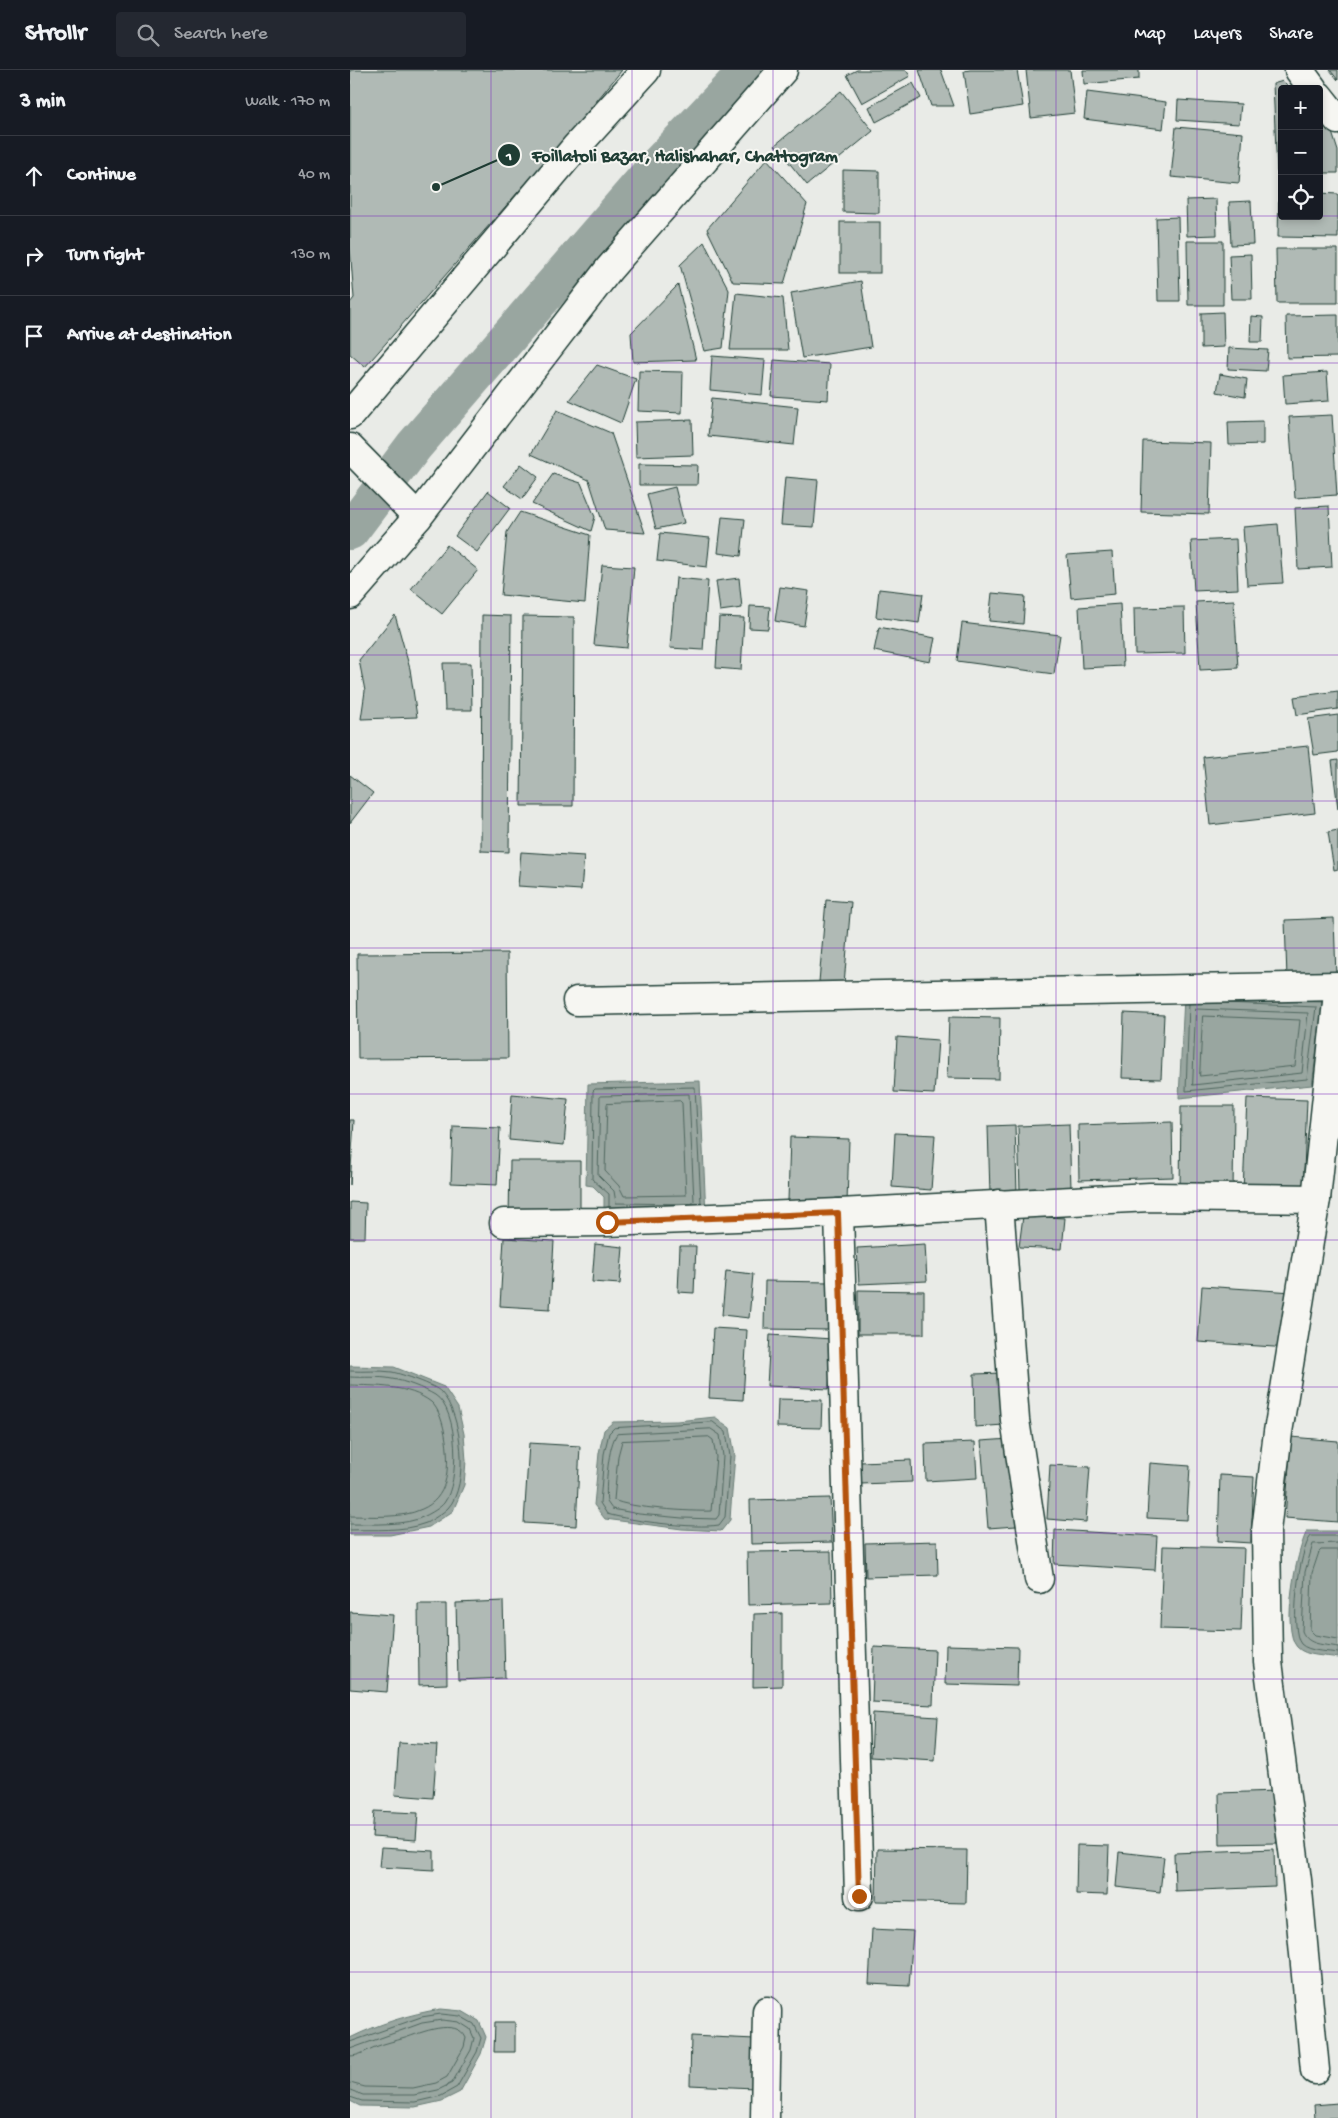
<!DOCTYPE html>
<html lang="en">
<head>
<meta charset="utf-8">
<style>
	body { margin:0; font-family:"Gochi Hand",sans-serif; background:#242831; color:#f1f3f6 }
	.controls { position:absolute; right:15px; top:15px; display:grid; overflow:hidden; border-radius:5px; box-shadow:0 2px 8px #0003 }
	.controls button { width:45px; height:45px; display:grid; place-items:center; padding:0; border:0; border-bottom:1px solid #363941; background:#171b24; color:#f1f3f6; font:25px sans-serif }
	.stop { position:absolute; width:15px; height:15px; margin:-11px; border:4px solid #b45309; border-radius:50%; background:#fff }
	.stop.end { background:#b45309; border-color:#fff; box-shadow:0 1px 5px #0008 }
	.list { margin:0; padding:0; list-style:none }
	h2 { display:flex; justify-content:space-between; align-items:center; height:65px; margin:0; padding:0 20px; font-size:21px }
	h2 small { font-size:16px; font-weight:400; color:#9ea1a6 }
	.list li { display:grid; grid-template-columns:32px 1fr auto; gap:15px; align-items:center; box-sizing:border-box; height:80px; padding:0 20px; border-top:1px solid #363941 }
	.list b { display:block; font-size:19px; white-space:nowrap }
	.list em { font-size:16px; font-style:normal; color:#9ea1a6 }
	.icon { flex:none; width:28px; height:28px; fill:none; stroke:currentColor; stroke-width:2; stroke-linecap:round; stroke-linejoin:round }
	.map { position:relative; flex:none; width:988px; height:2048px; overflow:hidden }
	header { display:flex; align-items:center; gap:30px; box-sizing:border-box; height:70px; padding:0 25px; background:#171b24; border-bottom:1px solid #363941 }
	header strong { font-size:24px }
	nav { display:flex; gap:28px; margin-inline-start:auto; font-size:18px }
	.search { width:350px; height:45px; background:#242831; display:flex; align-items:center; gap:12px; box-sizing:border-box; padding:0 18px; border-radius:5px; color:#9ea1a6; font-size:19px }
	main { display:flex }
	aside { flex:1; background:#171b24 }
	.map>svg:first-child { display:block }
</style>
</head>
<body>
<header>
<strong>Strollr</strong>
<div class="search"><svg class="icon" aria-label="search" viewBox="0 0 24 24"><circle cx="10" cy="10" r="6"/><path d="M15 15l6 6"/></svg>Search here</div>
<nav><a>Map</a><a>Layers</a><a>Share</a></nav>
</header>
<main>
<aside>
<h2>3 min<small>Walk · 170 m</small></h2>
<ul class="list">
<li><svg class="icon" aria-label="ahead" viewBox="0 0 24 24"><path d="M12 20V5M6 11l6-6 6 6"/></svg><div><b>Continue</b></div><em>40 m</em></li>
<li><svg class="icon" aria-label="right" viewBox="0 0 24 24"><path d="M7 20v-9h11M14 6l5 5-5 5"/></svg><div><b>Turn right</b></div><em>130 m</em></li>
<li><svg class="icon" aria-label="arrive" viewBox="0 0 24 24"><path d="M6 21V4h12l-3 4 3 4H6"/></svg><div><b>Arrive at destination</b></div></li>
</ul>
</aside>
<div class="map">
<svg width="988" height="2048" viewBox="0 0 988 2048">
	<rect width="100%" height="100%" fill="#e9ebe7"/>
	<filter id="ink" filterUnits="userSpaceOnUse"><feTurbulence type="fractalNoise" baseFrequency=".02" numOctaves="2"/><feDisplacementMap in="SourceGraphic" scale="10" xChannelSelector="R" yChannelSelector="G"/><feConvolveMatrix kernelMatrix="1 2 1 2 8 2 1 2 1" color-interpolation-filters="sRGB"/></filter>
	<g filter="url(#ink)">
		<g fill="#99a6a0" stroke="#687c75">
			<path d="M834 927 973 932 962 1015 829 1028Z"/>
			<path d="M350 1011 356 1145H254V1127L243 1116 236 1115 238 1014Z"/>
			<path d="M0 1296 44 1297 94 1317 108 1338 114 1364 116 1391 114 1415 103 1441 79 1457 40 1465H0Z"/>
			<path d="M365 1347 380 1358 385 1385 381 1435 380 1450 371 1461 332 1459 255 1449 244 1435 249 1383 254 1360 263 1352 327 1351Z"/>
			<path d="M957 1461H988V1588C976 1585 956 1587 947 1577 931 1559 946 1482 957 1461Z"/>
			<path d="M91 1939 112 1941 129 1951 136 1967 131 1984 110 2022 92 2031 65 2037 10 2036 0 2031V1968C28 1954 60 1944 91 1939Z"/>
		</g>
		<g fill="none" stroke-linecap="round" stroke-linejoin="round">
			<g stroke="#50675f" stroke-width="1">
				<path d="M839 934 836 1021 957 1009 966 937 876 933"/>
				<path d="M846 939 958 943 952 1003 843 1015Z"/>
				<path d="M853 946 950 950 945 996 850 1006Z"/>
				<path d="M330 1031 332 1033 336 1125 274 1126 269 1116 255 1101 257 1034Z"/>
				<path d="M341 1134 266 1133 264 1121 248 1105 250 1026 339 1024 344 1131 342 1134"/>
				<path d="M259 1137V1124L242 1109 243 1021 245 1019 345 1017 351 1133"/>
				<path d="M0 1301C14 1302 29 1300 42 1302 52 1304 85 1315 91 1322 112 1344 120 1415 98 1438 93 1443 82 1450 76 1453 52 1462 25 1459 0 1460"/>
				<path d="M0 1307C13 1308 29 1306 42 1309 55 1311 73 1318 85 1325 109 1340 110 1412 94 1433 90 1438 81 1443 75 1446 57 1456 21 1454 0 1454"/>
				<path d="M0 1315C25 1316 59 1315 81 1332 96 1344 101 1394 95 1412 92 1424 84 1434 72 1439 51 1449 22 1446 0 1446"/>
				<path d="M363 1352 376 1362 380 1386 375 1447 369 1455C344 1459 282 1451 257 1444L250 1433 254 1384 259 1363 264 1358Z"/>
				<path d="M361 1359 370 1365 373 1386 369 1445 366 1449 332 1448 289 1444 262 1439 257 1432C255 1419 258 1374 267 1364Z"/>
				<path d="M359 1367 363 1370 366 1387 361 1441C342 1442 279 1438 264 1430L268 1386 272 1371Z"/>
				<path d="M988 1466H961C949 1479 939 1560 951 1574 959 1582 978 1581 988 1583"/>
				<path d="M988 1473 963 1474 955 1502 952 1561C958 1576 974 1574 988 1577"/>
				<path d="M988 1480H971L969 1482 962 1503 960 1560 965 1565 988 1569"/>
				<path d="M0 1972 71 1947 91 1944 110 1946 124 1954 131 1968 127 1982 107 2017 91 2026 65 2032 12 2031 0 2027"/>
				<path d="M0 1979 72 1953 92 1950 109 1952 120 1959 124 1968 121 1980 102 2013 88 2020 64 2025H13L0 2020"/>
				<path d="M0 1986C10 1986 17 1980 25 1977 35 1973 45 1971 55 1968 70 1963 107 1947 116 1968L114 1977 97 2007 86 2013 63 2018 15 2017 0 2013"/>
			</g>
			<path stroke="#99a6a0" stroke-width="38" d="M0 461 64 376 303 100 398 0"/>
		</g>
		<g fill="#b0bab5" stroke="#1f3d34">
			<path d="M0 0H272L226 56 15 297 0 284V233L4 228 0 177Z"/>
			<path d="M507 0H556L560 6 512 33 497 5Z"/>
			<path d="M569 0H591L604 36H581Z"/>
			<path d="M620 0H667L673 36 620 44 614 1Z"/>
			<path d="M676 0H720L725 43 681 48Z"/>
			<path d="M733 0H789V9L734 14Z"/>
			<path d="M980 0H988V10Z"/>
			<path d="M933 11 941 19H932V102H927L923 14Z"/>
			<path d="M563 13 571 28 526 52 519 37Z"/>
			<path d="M491 21 523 61 457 115 425 75Z"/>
			<path d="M737 22 816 32 813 59 734 49Z"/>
			<path d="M828 30 891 34 889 54 827 50Z"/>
			<path d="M969 45 980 56 988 81V103H969Z"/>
			<path d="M826 57 893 63 889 113 821 107Z"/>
			<path d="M417 89 457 134 434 214 383 212 357 159Z"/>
			<path d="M493 100 529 101V143L493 142Z"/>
			<path d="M929 122H932V146H969V123L988 124V168L928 167Z"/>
			<path d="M866 129 867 165 837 166 836 130Z"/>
			<path d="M901 131 903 174 881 175 879 132Z"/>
			<path d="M828 147 830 231H808L806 148Z"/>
			<rect x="490" y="152" width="40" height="51"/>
			<path d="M837 171H873V235H838Z"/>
			<path d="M354 172 379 220 373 278 354 281 330 195Z"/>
			<path d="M926 179H988V233H927Z"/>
			<path d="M901 184 902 229H881L879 185Z"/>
			<path d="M511 211 521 277 452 288 441 223Z"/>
			<path d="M328 215 346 290 283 292 281 263Z"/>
			<path d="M386 223 433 228 438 280H380Z"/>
			<path d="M873 242 874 277 851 278V243Z"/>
			<path d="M988 245V287L937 288 936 246Z"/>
			<path d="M901 246 913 247 912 272H900Z"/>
			<path d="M879 278 918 280 916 301 878 299Z"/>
			<path d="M362 286 415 290 412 325 360 320Z"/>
			<path d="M424 290 480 294 478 330 421 326Z"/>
			<path d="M247 295 286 309 271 353 219 330Z"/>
			<path d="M289 301 333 302 332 343 288 341Z"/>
			<path d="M977 302 979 331 935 334 933 305Z"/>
			<path d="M870 304 897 309 895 327 867 322Z"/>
			<path d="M362 328 448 337 444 375 358 366Z"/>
			<path d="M207 340 261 363 295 463 255 460 239 410 181 384Z"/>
			<path d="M982 345 987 425 945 428 939 347Z"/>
			<path d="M342 350 343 385 286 387 285 352Z"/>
			<path d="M913 351V374L879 375 878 352Z"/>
			<path d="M793 371 861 373 859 444 791 442Z"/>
			<path d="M171 394 188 407 172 429 154 416Z"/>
			<path d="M289 394 348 395 347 415H289Z"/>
			<path d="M203 404 231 413 245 447 241 461 182 434Z"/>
			<path d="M435 407 468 410 464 457 431 455Z"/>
			<path d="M325 417 334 453 306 459 297 424Z"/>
			<path d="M138 421 160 438 127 482 105 466Z"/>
			<path d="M979 436 982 497 948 499 945 438Z"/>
			<path d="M170 442 240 465 235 533 151 525 157 462Z"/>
			<path d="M372 447 395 449 391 486 368 483Z"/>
			<path d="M928 454 933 513 897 515 893 457Z"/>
			<path d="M310 463 360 468 357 497 307 491Z"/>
			<path d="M886 469 888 519 844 521 841 471Z"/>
			<path d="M97 475 128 500 92 544 61 519Z"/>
			<path d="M762 482 765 524 721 528 717 485Z"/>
			<path d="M252 495 284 497 277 578 244 575Z"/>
			<path d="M326 508 358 511 353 580 320 578Z"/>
			<path d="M389 508 392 538 370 541 366 511Z"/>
			<path d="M430 517 459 521 454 556 425 551Z"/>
			<path d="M529 519 573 524 569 553 526 547Z"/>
			<path d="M642 523 675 526 673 554 639 551Z"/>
			<path d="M884 530 888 598 850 600 846 532Z"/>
			<path d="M770 534 773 596 732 598 729 537Z"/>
			<path d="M400 536 420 537 418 559 399 558Z"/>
			<path d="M834 537 835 583 785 584 784 538Z"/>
			<path d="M45 545 60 599 67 647 11 649 15 621 9 590Z"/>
			<path d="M132 545 161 546 159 782 131 781Z"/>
			<path d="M173 546 224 547 223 736H171Z"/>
			<path d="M369 547 394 548 391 600 366 598Z"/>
			<path d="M612 553 710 565 704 604 607 591Z"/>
			<path d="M529 557 585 568 580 592 524 581Z"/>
			<path d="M93 593H121L122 640H95Z"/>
			<path d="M988 621V639L947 645 944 627Z"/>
			<path d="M988 645V682L964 685 958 649Z"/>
			<path d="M958 676 965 743 860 755 853 687Z"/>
			<path d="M988 690V739L982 691Z"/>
			<path d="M0 705 23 723 0 753Z"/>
			<path d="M988 760V799L984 800 978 762Z"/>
			<path d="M171 782 234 786 231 820 168 816Z"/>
			<path d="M476 830 501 832 494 914 469 912Z"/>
			<path d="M984 848 986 907 937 908 935 850Z"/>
			<path d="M157 883 158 988 8 989 7 884Z"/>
			<path d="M774 943 814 945 811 1009 772 1008Z"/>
			<path d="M599 947 650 948 649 1009 597 1008Z"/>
			<path d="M547 967 588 970 584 1024 544 1022Z"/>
			<path d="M162 1024 218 1029 214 1075 159 1070Z"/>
			<path d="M897 1028 957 1030 953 1124 893 1121Z"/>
			<path d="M831 1036H884L883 1122 830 1121Z"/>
			<path d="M0 1050H4L0 1115Z"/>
			<path d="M822 1052 823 1107 729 1110 728 1055Z"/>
			<path d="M719 1054 721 1118 670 1120 668 1056Z"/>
			<path d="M665 1055 667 1123 640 1124 638 1056Z"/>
			<path d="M103 1056 150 1058 147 1115 101 1113Z"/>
			<path d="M545 1063 585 1065 581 1120 542 1117Z"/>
			<path d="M440 1067 499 1069 497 1133 438 1131Z"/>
			<path d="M160 1091H230V1148L159 1147Z"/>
			<path d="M0 1132 16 1133 15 1168H0Z"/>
			<path d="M673 1146 715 1148 712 1179 669 1177Z"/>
			<path d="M154 1168 204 1171 200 1239 150 1236Z"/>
			<path d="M245 1174 273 1177 270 1214 242 1212Z"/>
			<path d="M575 1174 577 1211 509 1214 507 1178Z"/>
			<path d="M330 1176H346L344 1223 328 1222Z"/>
			<path d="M376 1201 403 1204 399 1248 372 1245Z"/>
			<path d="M415 1211 480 1212 479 1260 414 1259Z"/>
			<path d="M852 1216 943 1222 939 1278 848 1272Z"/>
			<path d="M508 1220 574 1221V1264H508Z"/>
			<path d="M363 1258 397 1260 393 1330 359 1328Z"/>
			<path d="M420 1265 482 1269 479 1319 417 1316Z"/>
			<path d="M653 1303 654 1355 625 1357 624 1304Z"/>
			<path d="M428 1329 472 1330 471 1358 427 1357Z"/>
			<path d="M941 1367 988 1371V1452L935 1448Z"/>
			<path d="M660 1369 666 1456 638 1458 631 1371Z"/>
			<path d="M625 1372 627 1408 576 1411 575 1374Z"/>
			<path d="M179 1373 230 1376 226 1456 174 1453Z"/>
			<path d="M561 1390 562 1412 511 1414 510 1392Z"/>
			<path d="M800 1393 840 1396 837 1450 797 1448Z"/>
			<path d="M700 1395 740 1397 736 1452 697 1449Z"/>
			<path d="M870 1405 904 1407 901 1473 868 1471Z"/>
			<path d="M480 1428 482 1472 401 1474 400 1430Z"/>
			<path d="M705 1460 807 1466 805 1500 704 1494Z"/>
			<path d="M587 1471 588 1505 516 1507 515 1473Z"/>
			<path d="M813 1476 894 1478 891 1561 810 1559Z"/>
			<path d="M481 1481 482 1533 398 1535 397 1482Z"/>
			<path d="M153 1531 155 1608 108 1610 106 1533Z"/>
			<path d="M68 1534H96L97 1614 69 1615Z"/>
			<path d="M0 1542 43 1545 37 1622 0 1619Z"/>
			<path d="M432 1543V1616L403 1617 404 1544Z"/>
			<path d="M596 1575 668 1577 667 1616 595 1614Z"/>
			<path d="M524 1577 585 1580 583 1635 522 1632Z"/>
			<path d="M523 1643 588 1647 585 1691 521 1687Z"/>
			<path d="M49 1673 87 1675 83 1728 45 1725Z"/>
			<path d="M926 1721 927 1773 870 1774 869 1723Z"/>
			<path d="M24 1741 68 1743 66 1770 22 1767Z"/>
			<path d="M727 1775 759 1776 757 1825 726 1824Z"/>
			<path d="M31 1778 84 1781V1800L29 1797Z"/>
			<path d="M527 1779 617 1780 616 1833 526 1831Z"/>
			<path d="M924 1779 925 1817 825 1821 824 1783Z"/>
			<path d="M769 1782 814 1787 810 1822 766 1817Z"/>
			<path d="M522 1859 563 1861 559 1916 519 1914Z"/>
			<path d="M145 1952H165V1982H144Z"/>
			<path d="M341 1966 405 1969 404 2018 340 2015Z"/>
			<path d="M988 2033V2048H965L964 2035Z"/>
		</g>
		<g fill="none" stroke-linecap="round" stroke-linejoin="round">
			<g stroke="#1f3d34" stroke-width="31">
				<g id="minor">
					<path d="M949 0 963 19"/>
					<path d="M969 26 988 50"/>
					<path d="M0 345 225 78 296 0"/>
					<path d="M0 378 68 447"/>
					<path d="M0 525 68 447 259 199 433 0"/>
					<path d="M227 931 988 916"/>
					<path d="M649 1134 665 1350 689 1509"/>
					<path d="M489 1143 509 1826"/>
					<path d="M154 1153 257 1152 489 1143 800 1127 966 1129"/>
					<path d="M965 2000 947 1810 918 1592 916 1461 928 1362 966 1129 988 923"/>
					<path d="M415 2048 417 1941"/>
				</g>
			</g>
			<use href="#minor" stroke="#f6f6f2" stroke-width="28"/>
		</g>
	</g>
	<g fill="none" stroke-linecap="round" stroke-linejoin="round" filter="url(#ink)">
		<path stroke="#b45309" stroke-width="6" d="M257 1152 488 1143 509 1826"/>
	</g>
	<path fill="none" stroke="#7b2cbf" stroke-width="1" stroke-opacity="0.55" d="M141 0V2048M282 0V2048M423 0V2048M565 0V2048M706 0V2048M847 0V2048M0 146H988M0 293H988M0 439H988M0 585H988M0 731H988M0 878H988M0 1024H988M0 1170H988M0 1317H988M0 1463H988M0 1609H988M0 1755H988M0 1902H988"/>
	<path fill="none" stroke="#1f3d34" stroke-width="2" d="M86 117L159 85"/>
	<g fill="#1f3d34" stroke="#f6f6f2" stroke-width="2">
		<circle cx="86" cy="117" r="5"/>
		<circle cx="159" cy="85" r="12"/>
	</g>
	<g font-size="15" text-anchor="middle" font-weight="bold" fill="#fff">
		<text x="159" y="90">1</text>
	</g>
	<g font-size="18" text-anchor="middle" font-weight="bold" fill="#1f3d34" stroke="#f6f6f2" stroke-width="4" stroke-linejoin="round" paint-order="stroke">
		<text x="335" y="91">Foillatoli Bazar, Halishahar, Chattogram</text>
	</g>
</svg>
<div class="controls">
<button>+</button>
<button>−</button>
<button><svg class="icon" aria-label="locate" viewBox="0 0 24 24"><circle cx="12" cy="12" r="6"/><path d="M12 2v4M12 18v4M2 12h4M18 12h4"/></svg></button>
</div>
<div class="stop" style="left:257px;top:1152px"></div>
<div class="stop end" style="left:509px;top:1826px"></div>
</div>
</main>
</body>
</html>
